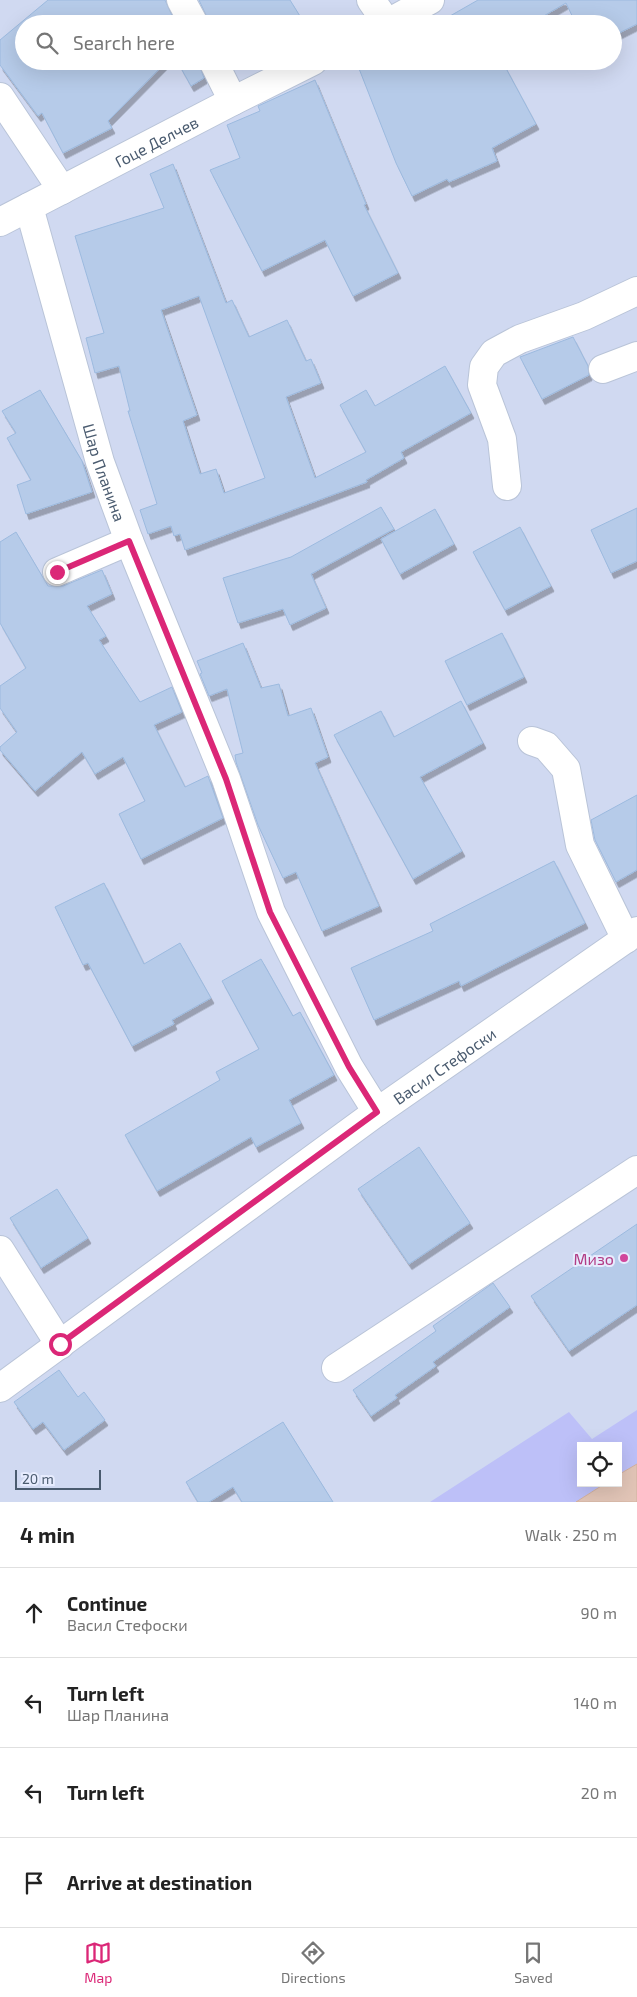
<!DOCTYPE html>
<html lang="en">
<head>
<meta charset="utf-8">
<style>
	body { margin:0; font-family:"Exo 2",sans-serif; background:#f6f6f6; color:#222 }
	.controls { position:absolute; right:15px; bottom:15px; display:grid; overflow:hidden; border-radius:0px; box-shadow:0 5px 20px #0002 }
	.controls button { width:45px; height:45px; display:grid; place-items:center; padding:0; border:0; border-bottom:1px solid #e0e0e0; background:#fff; color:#222; font:25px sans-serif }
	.scale { position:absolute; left:15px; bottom:12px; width:86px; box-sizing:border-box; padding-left:5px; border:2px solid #4a5b6f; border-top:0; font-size:14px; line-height:18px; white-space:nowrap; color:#4a5b6f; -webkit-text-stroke:4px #e7ecfe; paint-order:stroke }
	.stop { position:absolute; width:15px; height:15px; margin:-11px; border:4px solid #db2777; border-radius:50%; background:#fff }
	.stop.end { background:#db2777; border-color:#fff; box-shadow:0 1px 5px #0008 }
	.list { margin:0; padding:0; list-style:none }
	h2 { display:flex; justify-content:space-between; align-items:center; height:65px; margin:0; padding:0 20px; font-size:21px }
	h2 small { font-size:16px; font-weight:400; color:#767676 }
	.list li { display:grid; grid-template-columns:32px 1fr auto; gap:15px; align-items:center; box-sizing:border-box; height:90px; padding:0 20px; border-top:1px solid #e0e0e0 }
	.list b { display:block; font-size:19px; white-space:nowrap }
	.list p { margin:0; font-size:16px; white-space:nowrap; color:#767676 }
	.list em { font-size:16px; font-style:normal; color:#767676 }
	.icon { flex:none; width:28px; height:28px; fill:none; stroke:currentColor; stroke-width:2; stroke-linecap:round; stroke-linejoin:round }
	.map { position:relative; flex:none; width:637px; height:1502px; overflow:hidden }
	.search { position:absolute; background:#fff; box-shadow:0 5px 20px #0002; left:15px; right:15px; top:15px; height:55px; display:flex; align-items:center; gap:12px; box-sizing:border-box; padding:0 18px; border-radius:28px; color:#767676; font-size:19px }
	.sheet { height:425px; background:#fff }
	nav { display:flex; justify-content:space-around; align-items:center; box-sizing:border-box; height:70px; border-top:1px solid #e0e0e0; background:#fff; font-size:14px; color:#767676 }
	nav a { display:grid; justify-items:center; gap:2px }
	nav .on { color:#db2777 }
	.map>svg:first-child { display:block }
</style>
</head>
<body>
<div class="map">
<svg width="637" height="1502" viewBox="0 0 637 1502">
	<defs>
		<filter id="shadow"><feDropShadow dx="3" dy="5.5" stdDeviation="0" flood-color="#0004"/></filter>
	</defs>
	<rect width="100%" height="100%" fill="#e1e6fa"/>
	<path fill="#d0d9f1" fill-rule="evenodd" d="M0 0H637V1464L618 1475V1446H581V1483H606L576 1502H0ZM24 24H613V61H24Z"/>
	<path fill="#bdc0f8" d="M637 1410V1464L618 1475V1446H581V1483H606L576 1502H430L569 1412 592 1439Z"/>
	<path fill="#e2c5b7" stroke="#d3b09e" d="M637 1464V1502H576L606 1483H618V1475Z"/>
	<g fill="#b6cbe9" stroke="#9cbadf" fill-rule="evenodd" filter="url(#shadow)">
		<path d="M48 0H165L176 24H24V61H167L108 121 112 128 63 153 42 113 38 116 0 65V40Z"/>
		<path d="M199 0H290L303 21 298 24H210Z"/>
		<path d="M478 0H637V24L613 36V24H576L566 3 530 24H436Z"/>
		<path d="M177 61H198L204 78 191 86Z"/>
		<path d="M356 61H502L536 124 492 148 497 161 449 182 447 179 412 196 396 163Z"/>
		<path d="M315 80 366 204 364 205 398 273 353 296 325 240 262 271 210 170 240 158 227 125 260 111 258 106Z"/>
		<path d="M173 164 226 303 232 300 249 337 287 320 306 361 311 359 321 383 286 397 315 478 366 452 340 405 366 390 375 406 445 366 471 413 401 452 404 458 366 480 367 482 185 550 180 534 174 536 171 526 148 534 140 510 157 504 128 411H130L119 366 95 373 86 338 104 333 75 236 164 208 150 174ZM199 296 265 478 224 493 216 469 200 474 183 421 197 415 161 310Z"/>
		<path d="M573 337 588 366 589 375 542 399 520 357Z"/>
		<path d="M40 390 82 461 92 492 26 514 17 485 31 480 7 438 16 433 2 411Z"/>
		<path d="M381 507 394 529 311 574 326 608 290 625 283 609 238 623 223 578 291 557Z"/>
		<path d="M637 508V561L611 573 591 530Z"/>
		<path d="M435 509 454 544 400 574 381 539Z"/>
		<path d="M520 527 551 586 505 610 473 552Z"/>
		<path d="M16 532 48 586H63L102 570 112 594 87 606 106 636 99 640 140 702 172 687 182 712 154 725 185 787 208 776 223 818 141 859 119 814 145 801 123 757 95 774 82 752 35 791 0 750V747L17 732 0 708V686L26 668 0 623V542Z"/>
		<path d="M502 633 524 677 467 705 445 661Z"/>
		<path d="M243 643 261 688 279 684 288 716 311 708 328 757 315 763 379 906 322 931 296 872 283 878 258 825 236 762 235 755 243 753 227 689 209 696 200 674 202 673 197 661Z"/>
		<path d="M461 701 483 743 420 777 462 851 413 879 334 735 381 711 394 737Z"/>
		<path d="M637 795V870L616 882 595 840 591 820Z"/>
		<path d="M554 861 585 923 461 986 459 981 374 1020 351 968 433 931 430 924Z"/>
		<path d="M104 883 144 964 180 943 211 998 172 1020 174 1024 132 1046 88 963 83 965 55 907Z"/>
		<path d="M261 959 293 1016 300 1012 334 1075 289 1100 301 1123 256 1147 251 1137 157 1191 125 1135 220 1080 216 1072 259 1049 222 981Z"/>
		<path d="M419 1147 470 1223 409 1264 358 1189Z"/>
		<path d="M57 1189 88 1238 41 1268 10 1218Z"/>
		<path d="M637 1224V1305L569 1351 531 1296Z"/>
		<path d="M493 1283 510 1307 433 1362 436 1366 395 1395 397 1398 371 1416 353 1390 436 1331 433 1326Z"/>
		<path d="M59 1370 78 1397 84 1392 105 1420 64 1450 43 1422 33 1429 14 1402Z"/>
		<path d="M283 1422 333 1502H242L233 1487 209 1502H198L186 1482Z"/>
	</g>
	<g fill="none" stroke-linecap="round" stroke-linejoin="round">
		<g stroke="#b9c4d8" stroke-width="30">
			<g id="minor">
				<path d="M181 0 194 24"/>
				<path d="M371 0 387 23"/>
				<path d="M386 24 430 0"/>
				<path d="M213 61 233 101"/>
				<path d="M0 97 62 190"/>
				<path id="s1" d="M29 207 100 462 129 541 226 779 271 912 349 1067 377 1112"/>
				<path id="s2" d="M0 222 233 101 313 61"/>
				<path d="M603 369 637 356"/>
				<path d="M507 486 502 439 482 385 484 367 494 353 520 339 584 316 637 291"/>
				<path d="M57 572 129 541"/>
				<path d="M532 741 546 746 566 769 580 845 626 939"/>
				<path d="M0 1250 60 1345"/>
				<path d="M336 1368 637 1170"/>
				<path id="s3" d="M0 1388 377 1112 637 931"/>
			</g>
		</g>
		<use href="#minor" stroke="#fff" stroke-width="28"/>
	</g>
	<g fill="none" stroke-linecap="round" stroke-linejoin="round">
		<path stroke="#db2777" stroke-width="6" d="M57 572 129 541 226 779 270 912 349 1067 377 1112 60 1344"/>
	</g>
	<circle fill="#d1479c" stroke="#e7ecfe" stroke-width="2" cx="624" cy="1258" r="5"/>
	<g text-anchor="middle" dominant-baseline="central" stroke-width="4" stroke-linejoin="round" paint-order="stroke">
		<g font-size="16" fill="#4a5b6f" stroke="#e7ecfe">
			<text stroke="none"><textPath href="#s2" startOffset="176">Гоце Делчев</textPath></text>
			<text stroke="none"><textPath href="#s1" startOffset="276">Шар Планина</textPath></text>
			<text stroke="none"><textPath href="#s3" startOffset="549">Васил Стефоски</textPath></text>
		</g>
		<g font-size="16" fill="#b23c85" stroke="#e7ecfe" text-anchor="end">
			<text x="614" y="1258">Мизо</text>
		</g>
	</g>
</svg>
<div class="controls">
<button><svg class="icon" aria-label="locate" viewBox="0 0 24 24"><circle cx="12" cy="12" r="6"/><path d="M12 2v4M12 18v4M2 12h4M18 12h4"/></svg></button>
</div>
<div class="scale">20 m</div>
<div class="stop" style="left:60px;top:1344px"></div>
<div class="stop end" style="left:57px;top:572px"></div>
<div class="search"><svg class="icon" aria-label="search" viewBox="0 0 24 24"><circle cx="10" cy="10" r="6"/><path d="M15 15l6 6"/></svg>Search here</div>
</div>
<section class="sheet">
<h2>4 min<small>Walk · 250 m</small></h2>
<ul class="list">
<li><svg class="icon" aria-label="ahead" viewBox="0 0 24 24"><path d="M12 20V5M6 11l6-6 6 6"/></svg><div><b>Continue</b><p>Васил Стефоски</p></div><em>90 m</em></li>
<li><svg class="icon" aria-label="left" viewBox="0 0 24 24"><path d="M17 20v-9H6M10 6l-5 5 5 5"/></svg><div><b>Turn left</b><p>Шар Планина</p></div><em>140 m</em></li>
<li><svg class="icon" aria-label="left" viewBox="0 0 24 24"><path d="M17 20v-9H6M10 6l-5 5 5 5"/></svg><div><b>Turn left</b></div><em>20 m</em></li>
<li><svg class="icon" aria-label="arrive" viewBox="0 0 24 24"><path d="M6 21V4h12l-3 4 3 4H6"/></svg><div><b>Arrive at destination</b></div></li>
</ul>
</section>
<nav>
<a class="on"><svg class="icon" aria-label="map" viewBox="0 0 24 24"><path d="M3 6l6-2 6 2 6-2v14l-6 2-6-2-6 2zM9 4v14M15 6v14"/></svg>Map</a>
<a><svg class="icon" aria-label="directions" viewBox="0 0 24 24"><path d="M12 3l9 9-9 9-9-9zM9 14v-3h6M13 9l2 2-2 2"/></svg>Directions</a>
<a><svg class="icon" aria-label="saved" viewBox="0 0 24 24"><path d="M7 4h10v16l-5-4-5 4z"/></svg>Saved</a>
</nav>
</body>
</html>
